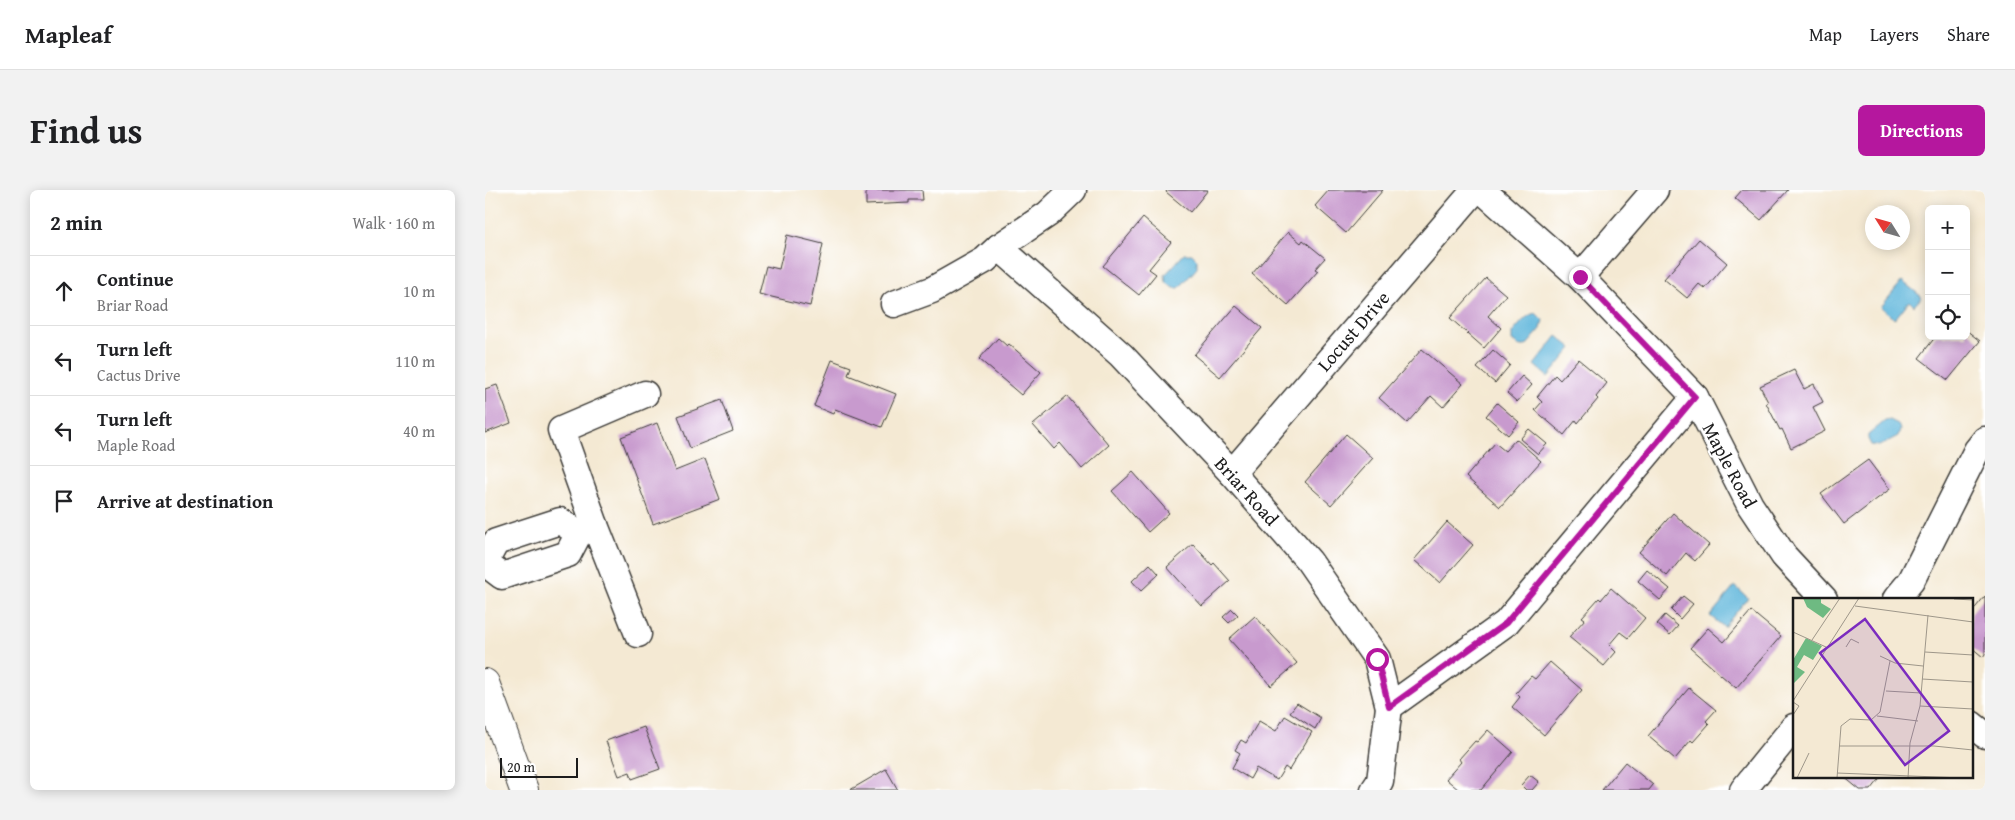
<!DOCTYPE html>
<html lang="en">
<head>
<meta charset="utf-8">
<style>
	body { margin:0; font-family:"Gentium Book Plus",serif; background:#f2f2f2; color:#202124 }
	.controls { position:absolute; right:15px; top:15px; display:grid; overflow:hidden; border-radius:8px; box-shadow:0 2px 12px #0003 }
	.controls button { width:45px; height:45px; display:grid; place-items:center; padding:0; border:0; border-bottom:1px solid #e0e0e0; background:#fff; color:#202124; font:25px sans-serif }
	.compass { position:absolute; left:1380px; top:15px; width:45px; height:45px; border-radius:50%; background:#fff; box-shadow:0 2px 12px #0003; rotate:307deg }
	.scale { position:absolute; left:15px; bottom:12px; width:78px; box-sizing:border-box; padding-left:5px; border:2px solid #1c1c1c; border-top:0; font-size:14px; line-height:18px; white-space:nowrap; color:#1c1c1c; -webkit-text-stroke:4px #fff; paint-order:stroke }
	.stop { position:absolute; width:15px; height:15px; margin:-11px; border:4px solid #b5179e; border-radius:50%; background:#fff }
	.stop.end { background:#b5179e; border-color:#fff; box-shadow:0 1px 5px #0008 }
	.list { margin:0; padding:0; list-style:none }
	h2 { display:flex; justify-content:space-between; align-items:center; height:65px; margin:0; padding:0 20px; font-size:21px }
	h2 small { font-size:16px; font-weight:400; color:#757577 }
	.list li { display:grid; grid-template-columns:32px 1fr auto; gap:15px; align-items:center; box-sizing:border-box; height:70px; padding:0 20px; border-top:1px solid #e0e0e0 }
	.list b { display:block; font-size:19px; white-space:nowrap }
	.list p { margin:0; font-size:16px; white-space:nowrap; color:#757577 }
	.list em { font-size:16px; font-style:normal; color:#757577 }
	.icon { flex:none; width:28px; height:28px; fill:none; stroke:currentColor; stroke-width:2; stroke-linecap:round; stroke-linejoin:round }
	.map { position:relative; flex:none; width:1500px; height:600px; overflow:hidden; border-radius:8px }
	header { display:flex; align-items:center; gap:30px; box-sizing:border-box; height:70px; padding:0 25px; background:#fff; border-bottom:1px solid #e0e0e0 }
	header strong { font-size:24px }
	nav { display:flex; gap:28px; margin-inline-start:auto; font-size:18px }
	.intro { display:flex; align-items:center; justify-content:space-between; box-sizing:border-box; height:120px; padding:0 30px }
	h1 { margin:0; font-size:35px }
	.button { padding:12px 22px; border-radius:8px; background:#b5179e; color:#fff; font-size:18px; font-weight:700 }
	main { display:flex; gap:30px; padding:0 30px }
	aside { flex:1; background:#fff; border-radius:8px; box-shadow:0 2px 12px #0003 }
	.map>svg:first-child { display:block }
</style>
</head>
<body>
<header>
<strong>Mapleaf</strong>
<nav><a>Map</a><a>Layers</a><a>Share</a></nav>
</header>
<div class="intro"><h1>Find us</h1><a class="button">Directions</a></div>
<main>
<aside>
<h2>2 min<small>Walk · 160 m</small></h2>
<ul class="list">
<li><svg class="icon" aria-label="ahead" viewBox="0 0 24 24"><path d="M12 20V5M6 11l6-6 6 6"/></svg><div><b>Continue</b><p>Briar Road</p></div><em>10 m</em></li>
<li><svg class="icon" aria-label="left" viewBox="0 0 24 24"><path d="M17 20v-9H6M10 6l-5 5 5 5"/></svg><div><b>Turn left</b><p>Cactus Drive</p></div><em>110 m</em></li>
<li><svg class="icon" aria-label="left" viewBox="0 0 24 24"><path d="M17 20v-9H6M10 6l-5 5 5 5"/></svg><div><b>Turn left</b><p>Maple Road</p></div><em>40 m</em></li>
<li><svg class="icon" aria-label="arrive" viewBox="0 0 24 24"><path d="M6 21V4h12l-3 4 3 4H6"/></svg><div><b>Arrive at destination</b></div></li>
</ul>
</aside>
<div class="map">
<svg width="1500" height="600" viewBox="0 0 1500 600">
	<rect width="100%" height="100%" fill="#fff"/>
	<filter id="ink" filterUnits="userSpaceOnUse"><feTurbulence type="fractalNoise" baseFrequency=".02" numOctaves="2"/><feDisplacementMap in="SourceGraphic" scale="10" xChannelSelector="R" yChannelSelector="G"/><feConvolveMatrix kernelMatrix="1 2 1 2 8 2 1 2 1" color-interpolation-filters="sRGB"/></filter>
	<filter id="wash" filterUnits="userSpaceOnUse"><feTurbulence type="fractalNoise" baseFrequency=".0096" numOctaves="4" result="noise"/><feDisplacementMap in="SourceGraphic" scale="20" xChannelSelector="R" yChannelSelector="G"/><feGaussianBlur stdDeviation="1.12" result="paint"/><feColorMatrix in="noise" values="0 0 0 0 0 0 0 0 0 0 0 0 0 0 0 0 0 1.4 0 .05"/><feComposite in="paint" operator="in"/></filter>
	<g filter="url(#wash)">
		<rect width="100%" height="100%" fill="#f4e9d3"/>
		<g fill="#5eb6db" stroke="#3d697c">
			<path d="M699 64H707L712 69V78L694 98H688L681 92 680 85Z"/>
			<path d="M1417 91 1437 107 1429 116 1424 111 1410 129 1396 117Z"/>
			<path d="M1051 123 1058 130 1056 139 1041 156H1034L1027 151V143C1034 136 1041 124 1051 123Z"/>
			<path d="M1072 146 1087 158 1063 187 1049 175Z"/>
			<path d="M1405 230 1413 234 1415 240 1413 246 1394 256 1386 255 1383 249V245L1400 231Z"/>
			<path d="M1250 396 1263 408 1239 437 1225 426Z"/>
		</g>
		<g id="blocks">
			<g fill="#c89ace">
				<path d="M381 0H437L438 10H424V13L381 15Z"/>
				<path d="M682 0H723L705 22 681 2Z"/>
				<path d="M844 0H898L861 43 830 16Z"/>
				<path d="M1257 0H1303L1276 30 1250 8Z"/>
				<path d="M658 28 686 52 664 79 671 84 654 105 618 76Z"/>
				<path d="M803 42 816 53 818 50 840 68 830 79 833 81 803 115 767 84Z"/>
				<path d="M302 45 338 54 325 116 274 104 281 76 294 79Z"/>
				<path d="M1214 49 1242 73 1220 99 1214 94 1202 108 1179 89Z"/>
				<path d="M1001 88 1021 105 1003 126 1016 138 999 158 965 128Z"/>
				<path d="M751 116 777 138 735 187 709 165Z"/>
				<path d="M1481 140 1495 151 1463 190 1434 168 1451 146H1481Z"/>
				<path d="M513 148 522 156 524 154 556 182 536 205 494 169Z"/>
				<path d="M937 159 978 194 958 217 946 206 922 233 894 208Z"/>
				<path d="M1008 160 1025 175 1010 193 992 178Z"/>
				<path d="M1093 169 1122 193 1111 207 1113 209 1093 233 1091 230 1079 245 1050 220 1057 212 1052 207 1070 185 1075 190Z"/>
				<path d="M347 170 366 177 363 185 411 204 397 237 350 219 348 224 329 216Z"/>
				<path d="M1309 180 1319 199 1329 194 1338 212 1328 217 1340 241 1306 258 1297 239 1295 240 1281 213 1283 212 1275 196Z"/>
				<path d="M1037 186 1047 195 1032 212 1022 203Z"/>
				<path d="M12 195 26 233 0 243V199Z"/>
				<path d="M582 206 624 255 597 279 575 253 569 259 548 235Z"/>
				<path d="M237 210 248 241 205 258 193 226Z"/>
				<path d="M1012 213 1034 232 1023 245 1001 226Z"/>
				<path d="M172 233 190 281 220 269 235 309 168 334 136 247Z"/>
				<path d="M1044 239 1062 254 1053 264 1035 249Z"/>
				<path d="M861 244 888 268 846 315 820 292Z"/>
				<path d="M1031 249 1056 271 1015 317 981 287 1010 253 1020 261Z"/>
				<path d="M1383 270 1405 299 1359 334 1336 304Z"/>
				<path d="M648 282 684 323 663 342 627 301Z"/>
				<path d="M1188 323 1224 355 1210 371 1201 363 1182 386 1154 362Z"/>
				<path d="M962 332 988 355 955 393 929 370Z"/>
				<path d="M708 354 727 375 729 373 745 391 717 416 682 377Z"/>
				<path d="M665 374 674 384 656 401 647 391Z"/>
				<path d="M1162 380 1185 399 1175 410 1153 391Z"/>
				<path d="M1126 398 1160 428 1143 448 1135 442 1124 455 1131 462 1119 476 1084 447 1100 429 1097 427 1114 408 1116 410Z"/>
				<path d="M1198 406 1208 414 1195 429 1186 420Z"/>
				<path d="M1500 406V464L1498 467 1486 457V423Z"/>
				<path d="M747 419 753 425 744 433 738 427Z"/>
				<path d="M1266 421 1296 446 1251 498 1205 458 1223 438 1239 452Z"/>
				<path d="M1180 425 1193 436 1185 445 1172 434Z"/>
				<path d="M770 426 812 473 786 496 744 449Z"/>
				<path d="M1065 472 1097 500 1059 545 1027 517 1035 507 1031 503 1046 486 1050 489Z"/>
				<path d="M1204 498 1231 520 1221 531 1224 534 1208 552 1206 550 1190 569 1163 546Z"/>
				<path d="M812 513 836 528 830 539 805 522Z"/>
				<path d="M800 526 827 542 804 580 800 577 792 590 771 578 765 589 747 578 755 563 750 560 756 550 761 553 774 531 791 541Z"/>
				<path d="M159 537 175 579 147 589 145 582 134 586 121 551Z"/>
				<path d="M1003 540 1028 562 996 600H974L961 589 976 572 974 569 990 551 992 552Z"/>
				<path d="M1140 572 1168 595 1164 600H1117Z"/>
				<path d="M401 579 413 600H365Z"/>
				<path d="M1045 585 1054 592 1047 600H1041L1036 595Z"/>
				<path d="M1358 586H1397L1386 600H1375Z"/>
			</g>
		</g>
	</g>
	<g filter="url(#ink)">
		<use href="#blocks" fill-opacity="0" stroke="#3c3b37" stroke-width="1"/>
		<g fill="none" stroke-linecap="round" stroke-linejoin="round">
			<g stroke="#3c3b37" stroke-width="29">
				<g id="minor">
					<path d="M997 0 1095 87 1210 207 1265 315 1299 366 1339 409"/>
					<path d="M514 57 636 165 747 283 824 371 892 469 904 517 895 591 889 600"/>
					<path d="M1095 87 1170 0"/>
					<path d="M409 114 447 100 500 70 514 57 563 24 588 0"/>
					<path d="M747 283 990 0"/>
					<path d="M110 335 76 240 160 204"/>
					<path d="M0 372 11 352 75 331 94 343"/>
					<path d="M0 373 17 386 83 364 94 343 110 335 153 444"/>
					<path d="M1411 409 1426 391 1492 260 1500 250"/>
					<path d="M904 517 1021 433 1210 207"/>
					<path d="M1486 534 1500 545"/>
					<path d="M1258 600 1309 537"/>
				</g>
			</g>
			<g stroke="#3c3b37" stroke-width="30">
				<path id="highway" d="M0 493 39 600"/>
			</g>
			<use href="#minor" stroke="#fff" stroke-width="26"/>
			<use href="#highway" stroke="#fff" stroke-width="28"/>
		</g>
	</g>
	<g fill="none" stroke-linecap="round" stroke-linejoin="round" filter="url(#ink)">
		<path stroke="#b5179e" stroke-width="6" d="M892 469 904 517 1021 433 1210 207 1095 87"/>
	</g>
	<g text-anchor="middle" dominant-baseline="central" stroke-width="4" stroke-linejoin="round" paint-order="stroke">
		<g font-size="19" fill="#1c1c1c" stroke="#fff">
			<text transform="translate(868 141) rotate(-49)">Locust Drive</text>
			<text transform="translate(1245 275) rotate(62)">Maple Road</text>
			<text transform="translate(762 301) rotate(48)">Briar Road</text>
		</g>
	</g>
	<g transform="translate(1308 408)">
		<rect width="180" height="180" fill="#f4e9d3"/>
		<path d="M10 0H28V5L38 11 30 20 14 9ZM13 40 29 48 20 62 11 57 4 69 12 74 0 86V62Z" fill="#6eba82"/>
		<path fill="none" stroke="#9e978a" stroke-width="1" d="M161 1 180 2M62 8 180 24M0 34 33 49M19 42 47 0M53 49 58 41 66 45M132 54 180 57M87 58 102 65 130 68M129 81 180 84M93 93 128 95M0 103 66 0M0 104 6 108 0 117M127 108 180 111M84 118 125 123M46 148H141L180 152M44 175 169 180M4 180 16 155M44 180 48 128 57 121 78 122 87 114 97 63M115 180 117 145 127 108 135 17"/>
		<path fill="#7b2cbf" fill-opacity="0.15" stroke="#7b2cbf" stroke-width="2.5" d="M72 21 156 133 112 167 27 55Z"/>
		<rect width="180" height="180" fill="none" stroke="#1c1c1c" stroke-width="2.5"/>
	</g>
</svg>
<div class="controls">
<button>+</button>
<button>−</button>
<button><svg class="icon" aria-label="locate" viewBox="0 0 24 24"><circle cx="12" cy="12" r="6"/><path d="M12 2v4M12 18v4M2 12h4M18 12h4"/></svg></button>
</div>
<svg class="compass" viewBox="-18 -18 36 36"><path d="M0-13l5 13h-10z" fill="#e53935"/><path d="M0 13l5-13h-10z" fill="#757577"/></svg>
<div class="scale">20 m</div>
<div class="stop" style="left:892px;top:469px"></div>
<div class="stop end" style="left:1095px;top:87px"></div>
</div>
</main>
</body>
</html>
